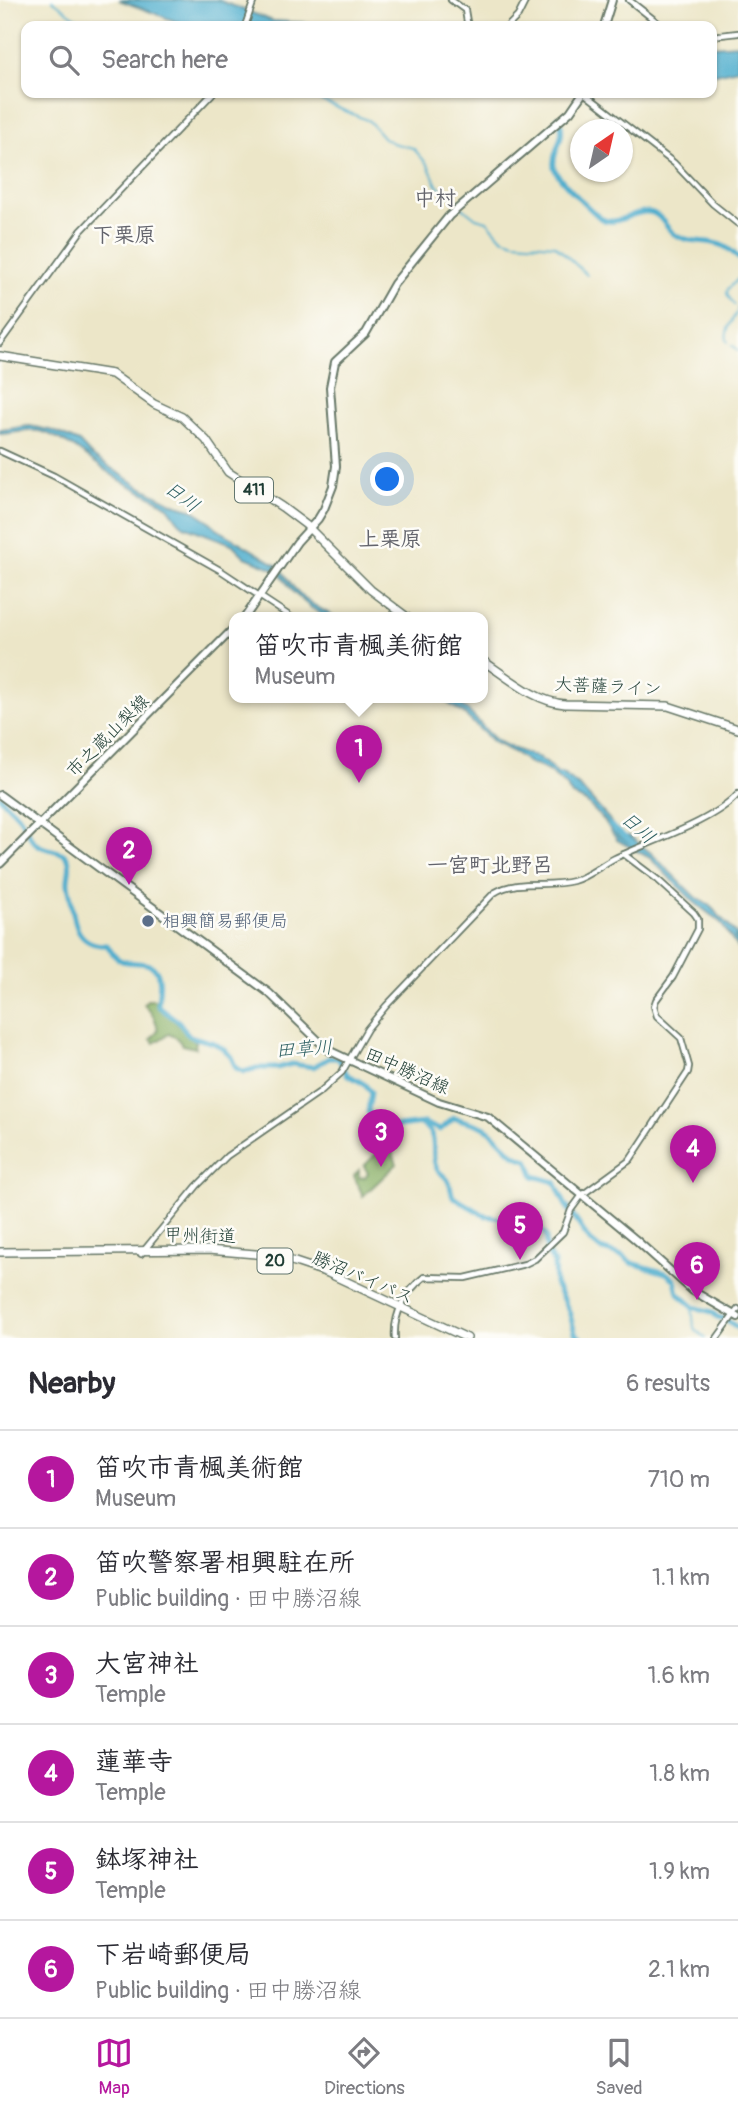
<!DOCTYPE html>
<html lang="en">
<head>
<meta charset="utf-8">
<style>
	body { margin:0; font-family:Pangolin,"Klee One",sans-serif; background:#f2f2f3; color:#2b2b33 }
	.compass { position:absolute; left:570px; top:119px; width:63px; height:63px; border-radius:50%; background:#fff; box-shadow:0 2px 5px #0004; rotate:34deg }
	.you { position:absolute; left:388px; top:480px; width:24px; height:24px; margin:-18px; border:5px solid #fff; border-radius:50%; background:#1a73e8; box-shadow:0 0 0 10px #1a73e833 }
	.badge { display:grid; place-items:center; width:46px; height:46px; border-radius:50%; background:#b5179e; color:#fff; font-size:23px; font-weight:700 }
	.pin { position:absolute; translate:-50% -58px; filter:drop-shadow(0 2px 4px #0008) }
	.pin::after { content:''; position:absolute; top:37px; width:24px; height:21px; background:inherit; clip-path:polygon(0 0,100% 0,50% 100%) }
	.popup { position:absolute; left:229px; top:612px; width:259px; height:91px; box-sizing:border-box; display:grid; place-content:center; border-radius:14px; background:#fff; filter:drop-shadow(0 2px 5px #0005); font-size:23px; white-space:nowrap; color:#7c7c81 }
	.popup b { font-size:26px; color:#2b2b33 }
	.popup::after { content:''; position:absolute; left:50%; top:100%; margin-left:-14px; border:14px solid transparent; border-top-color:#fff }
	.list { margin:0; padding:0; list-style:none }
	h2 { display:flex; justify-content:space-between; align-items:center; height:91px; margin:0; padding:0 28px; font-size:30px }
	h2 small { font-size:23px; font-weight:400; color:#7c7c81 }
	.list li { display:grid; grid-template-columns:46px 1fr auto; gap:21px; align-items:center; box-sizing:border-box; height:98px; padding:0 28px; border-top:2px solid #e1e1e2 }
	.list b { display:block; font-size:26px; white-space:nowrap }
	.list p { margin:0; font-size:23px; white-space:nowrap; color:#7c7c81 }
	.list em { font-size:23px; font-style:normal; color:#7c7c81 }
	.icon { flex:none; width:38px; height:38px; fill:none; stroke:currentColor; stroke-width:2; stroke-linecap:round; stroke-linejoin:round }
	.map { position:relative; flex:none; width:738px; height:1338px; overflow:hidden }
	.search { position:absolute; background:#fff; box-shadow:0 2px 5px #0004; left:21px; right:21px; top:21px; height:77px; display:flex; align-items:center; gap:18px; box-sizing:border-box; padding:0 24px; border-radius:14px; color:#7c7c81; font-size:26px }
	.sheet { height:679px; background:#fff }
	nav { display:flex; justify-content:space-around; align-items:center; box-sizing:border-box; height:98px; border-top:2px solid #e1e1e2; background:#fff; font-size:19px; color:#7c7c81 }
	nav a { display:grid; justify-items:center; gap:4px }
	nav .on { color:#b5179e }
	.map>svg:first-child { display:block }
</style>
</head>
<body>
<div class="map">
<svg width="738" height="1338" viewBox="0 0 738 1338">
	<rect width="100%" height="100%" fill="#fdfcf7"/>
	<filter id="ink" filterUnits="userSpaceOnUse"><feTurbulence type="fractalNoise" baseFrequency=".0143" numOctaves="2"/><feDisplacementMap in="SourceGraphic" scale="14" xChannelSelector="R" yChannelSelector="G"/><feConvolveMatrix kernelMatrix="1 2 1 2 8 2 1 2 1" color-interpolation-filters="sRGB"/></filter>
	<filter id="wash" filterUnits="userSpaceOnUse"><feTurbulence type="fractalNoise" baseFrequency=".00686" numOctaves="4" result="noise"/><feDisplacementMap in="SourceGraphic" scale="28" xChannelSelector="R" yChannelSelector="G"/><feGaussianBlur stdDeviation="1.57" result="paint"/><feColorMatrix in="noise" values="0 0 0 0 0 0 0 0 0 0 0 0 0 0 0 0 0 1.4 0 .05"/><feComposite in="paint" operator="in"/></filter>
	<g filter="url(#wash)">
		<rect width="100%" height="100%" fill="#ece6c8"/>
		<g fill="#8ab167" stroke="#54774e" stroke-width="2">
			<path d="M147 1000H155L157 1002V1006C162 1012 169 1015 175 1021 183 1028 187 1037 196 1041L195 1048 182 1045 177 1038 169 1034 154 1043 151 1039 158 1031C157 1020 152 1012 144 1005Z"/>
			<path d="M383 1147H386L391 1149 397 1164 363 1196 354 1176 359 1170V1178L365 1177 368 1173 364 1166Z"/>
		</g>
		<g fill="#4eadcd" stroke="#367580" stroke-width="2">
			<path d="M119 0H218L273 21 308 23 313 26H188Z"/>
			<path d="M738 44V69L712 75V46Z"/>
			<path d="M30 426 54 431 79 442 91 455 139 486 174 504 191 509 208 520 219 530 277 565C284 572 288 580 294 588 305 601 320 609 335 617H326L310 607 293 592 282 576 272 568 245 557 232 544 184 526C174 520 173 509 163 503 149 494 134 489 120 480 98 466 67 439 43 432 28 428 14 434 0 434V430C11 429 19 427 30 426Z"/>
			<path d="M439 697C464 697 478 725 495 739 510 750 530 752 545 762 549 765 553 770 557 773H562L581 788 609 819 618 836 633 845 628 835 651 853 695 897 709 905 738 936V939L734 936 738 942V948L720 922 694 902 650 858 617 840 604 820 586 802 572 795 565 785 548 771 535 764 532 765 515 753 493 742 464 714Z"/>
		</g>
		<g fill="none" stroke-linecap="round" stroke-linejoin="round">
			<g stroke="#4eadcd" stroke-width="2">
				<path d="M52 0 88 26"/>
				<path d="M303 93 369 121 384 138 392 143 413 148 428 165 437 185 459 203"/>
				<path d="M462 207 476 218 487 221 502 238 515 242 555 245 587 275"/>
				<path d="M734 305 727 294 728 289 738 279"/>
				<path d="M737 309 738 310"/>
				<path d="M728 342C723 332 732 322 736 313"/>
				<path d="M732 345 738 350"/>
				<path d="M692 1305 694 1328 705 1338"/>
			</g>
			<g stroke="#4eadcd" stroke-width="5">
				<path d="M558 118C569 137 551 150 554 167 556 178 591 210 600 218 617 228 630 211 648 212 663 213 665 230 677 236 700 247 718 234 738 258"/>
				<path d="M1 797C5 805 14 810 19 817 27 826 29 842 42 847 51 851 66 850 69 862 71 869 67 877 68 884 68 890 71 895 71 900 74 924 77 946 107 945 111 951 114 958 122 961 135 965 156 958 159 978 161 986 158 997 158 1006L179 1022 189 1036 214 1043 226 1051 231 1057 236 1068 244 1072 257 1068H277L292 1064 313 1067 329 1058H338L347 1074 364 1084 371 1092 368 1112 389 1125 398 1126 424 1123 440 1130 454 1118C464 1121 478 1123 487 1129 503 1140 508 1156 528 1160L534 1176 555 1182 565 1204 590 1241 600 1249 622 1256 632 1263 666 1273 675 1280 678 1293 694 1307 712 1312 717 1317 725 1319 738 1328"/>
				<path d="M610 825 635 845"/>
				<path d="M421 1124C442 1137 428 1152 437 1169 440 1174 446 1176 448 1181 451 1186 451 1192 453 1197L486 1216 535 1224 546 1235 547 1252 554 1263 555 1284 569 1311 575 1333 581 1338"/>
			</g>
		</g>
	</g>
	<g filter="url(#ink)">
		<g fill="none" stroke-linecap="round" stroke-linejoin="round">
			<g stroke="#677868" stroke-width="8">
				<g id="minor">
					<path d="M451 0 465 10 467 22 470 26"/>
					<path d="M629 0 662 26"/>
					<path d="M245 26 254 0"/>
					<path d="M508 26 518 16 526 0"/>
					<path d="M712 36 738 33"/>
					<path d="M584 93 674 163 713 204 738 224"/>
					<path d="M0 343 81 231 213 93"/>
					<path d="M0 451 54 476 220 570 291 617"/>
					<path d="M141 1254 197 1186 227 1156 321 1091 342 1072 367 1029 386 1006 494 893C518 878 547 888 573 881 588 877 601 865 615 858 649 842 715 821 738 794"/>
					<path d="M395 1338C393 1314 406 1291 424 1277L465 1278 525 1264 535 1259 563 1232 571 1210 582 1195 630 1160 688 1072 689 1066 681 1038 657 1016 654 1006 656 1000 673 977 698 929V919L694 913 658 880 625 855"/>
					<path d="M717 1338 738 1309"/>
				</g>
			</g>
			<g stroke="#677868" stroke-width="10">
				<g id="major">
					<path d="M604 26 612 0"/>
					<path d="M245 617 297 542 318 519 324 509 333 486 336 466 330 387 335 362 366 333 394 284 449 216 570 112 583 93"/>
					<path d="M0 795 269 993 328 1050 439 1102 488 1117 635 1239 693 1291 738 1317"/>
					<path d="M0 864 235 627"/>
				</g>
			</g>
			<g stroke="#677868" stroke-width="10">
				<g id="highway">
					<path d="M0 356 112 374 154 404 182 417 206 440 228 472 282 507 306 525 371 590 407 617"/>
					<path d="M483 661C508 677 535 702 565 704L668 706 738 729"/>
					<path d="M0 1252 208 1250 267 1255 295 1262 328 1273 467 1338"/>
				</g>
			</g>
			<use href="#minor" stroke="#fff" stroke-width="4.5"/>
			<use href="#major" stroke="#fff" stroke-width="6"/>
			<use href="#highway" stroke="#fff" stroke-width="7"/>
		</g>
	</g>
	<circle fill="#5c6f8a" stroke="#fdfcf7" stroke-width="2.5" cx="148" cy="921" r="7"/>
	<g text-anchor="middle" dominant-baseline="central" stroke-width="5" stroke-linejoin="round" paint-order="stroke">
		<g fill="#fdfcf7" stroke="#62766e" stroke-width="2">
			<rect x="235" y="477.5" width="38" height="25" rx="5"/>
			<rect x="257.5" y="1248.5" width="35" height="25" rx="5"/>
		</g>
		<g font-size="16" font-weight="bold" fill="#1f3d34">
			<text x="254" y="490">411</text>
			<text x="275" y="1261">20</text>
		</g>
		<g font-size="18" fill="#1f3d34" stroke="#fdfcf7">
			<text transform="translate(608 687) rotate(3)">大菩薩ライン</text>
			<text transform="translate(108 736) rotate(-45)">市之蔵山梨線</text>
			<text transform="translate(407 1071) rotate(24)">田中勝沼線</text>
			<text transform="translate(200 1236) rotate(1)">甲州街道</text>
			<text transform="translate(363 1278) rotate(23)">勝沼バイパス</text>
		</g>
		<g font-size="18" fill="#4e5e75" stroke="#fdfcf7" text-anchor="start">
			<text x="162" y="921">相興簡易郵便局</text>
		</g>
		<g font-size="19" font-style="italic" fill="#2d5f62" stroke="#fdfcf7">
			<text transform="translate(182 497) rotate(37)">日川</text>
			<text transform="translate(638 828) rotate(41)">日川</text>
			<text transform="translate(304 1049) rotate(-4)">田草川</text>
		</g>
		<g font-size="21" font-weight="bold" fill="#63646c" stroke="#fdfcf7">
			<text x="435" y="198">中村</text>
			<text x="124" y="235">下栗原</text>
			<text x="390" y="539">上栗原</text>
			<text x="490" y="865">一宮町北野呂</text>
		</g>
	</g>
</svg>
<svg class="compass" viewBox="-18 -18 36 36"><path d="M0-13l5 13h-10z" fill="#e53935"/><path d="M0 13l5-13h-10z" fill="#7c7c81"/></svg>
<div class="you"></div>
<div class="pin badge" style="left:359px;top:783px">1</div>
<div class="popup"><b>笛吹市青楓美術館</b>Museum</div>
<div class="pin badge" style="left:129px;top:885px">2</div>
<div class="pin badge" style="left:381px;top:1167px">3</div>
<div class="pin badge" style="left:693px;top:1183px">4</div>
<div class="pin badge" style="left:520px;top:1260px">5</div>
<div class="pin badge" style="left:697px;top:1300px">6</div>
<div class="search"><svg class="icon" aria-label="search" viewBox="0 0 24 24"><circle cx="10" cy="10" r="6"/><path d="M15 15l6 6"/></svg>Search here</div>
</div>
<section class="sheet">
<h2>Nearby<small>6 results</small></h2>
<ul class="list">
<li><span class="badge">1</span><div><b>笛吹市青楓美術館</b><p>Museum</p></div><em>710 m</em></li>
<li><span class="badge">2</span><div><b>笛吹警察署相興駐在所</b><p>Public building · 田中勝沼線</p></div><em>1.1 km</em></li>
<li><span class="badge">3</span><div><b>大宮神社</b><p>Temple</p></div><em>1.6 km</em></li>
<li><span class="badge">4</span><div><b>蓮華寺</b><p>Temple</p></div><em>1.8 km</em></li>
<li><span class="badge">5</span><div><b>鉢塚神社</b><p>Temple</p></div><em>1.9 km</em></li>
<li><span class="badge">6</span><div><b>下岩崎郵便局</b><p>Public building · 田中勝沼線</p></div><em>2.1 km</em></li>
</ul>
</section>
<nav>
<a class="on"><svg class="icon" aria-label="map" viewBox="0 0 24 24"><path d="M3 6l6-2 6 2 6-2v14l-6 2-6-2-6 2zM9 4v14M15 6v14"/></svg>Map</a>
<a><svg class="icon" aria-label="directions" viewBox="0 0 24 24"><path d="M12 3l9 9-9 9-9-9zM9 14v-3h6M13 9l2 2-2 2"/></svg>Directions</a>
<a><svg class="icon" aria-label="saved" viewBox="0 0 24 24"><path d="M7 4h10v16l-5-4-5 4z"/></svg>Saved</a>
</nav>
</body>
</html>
